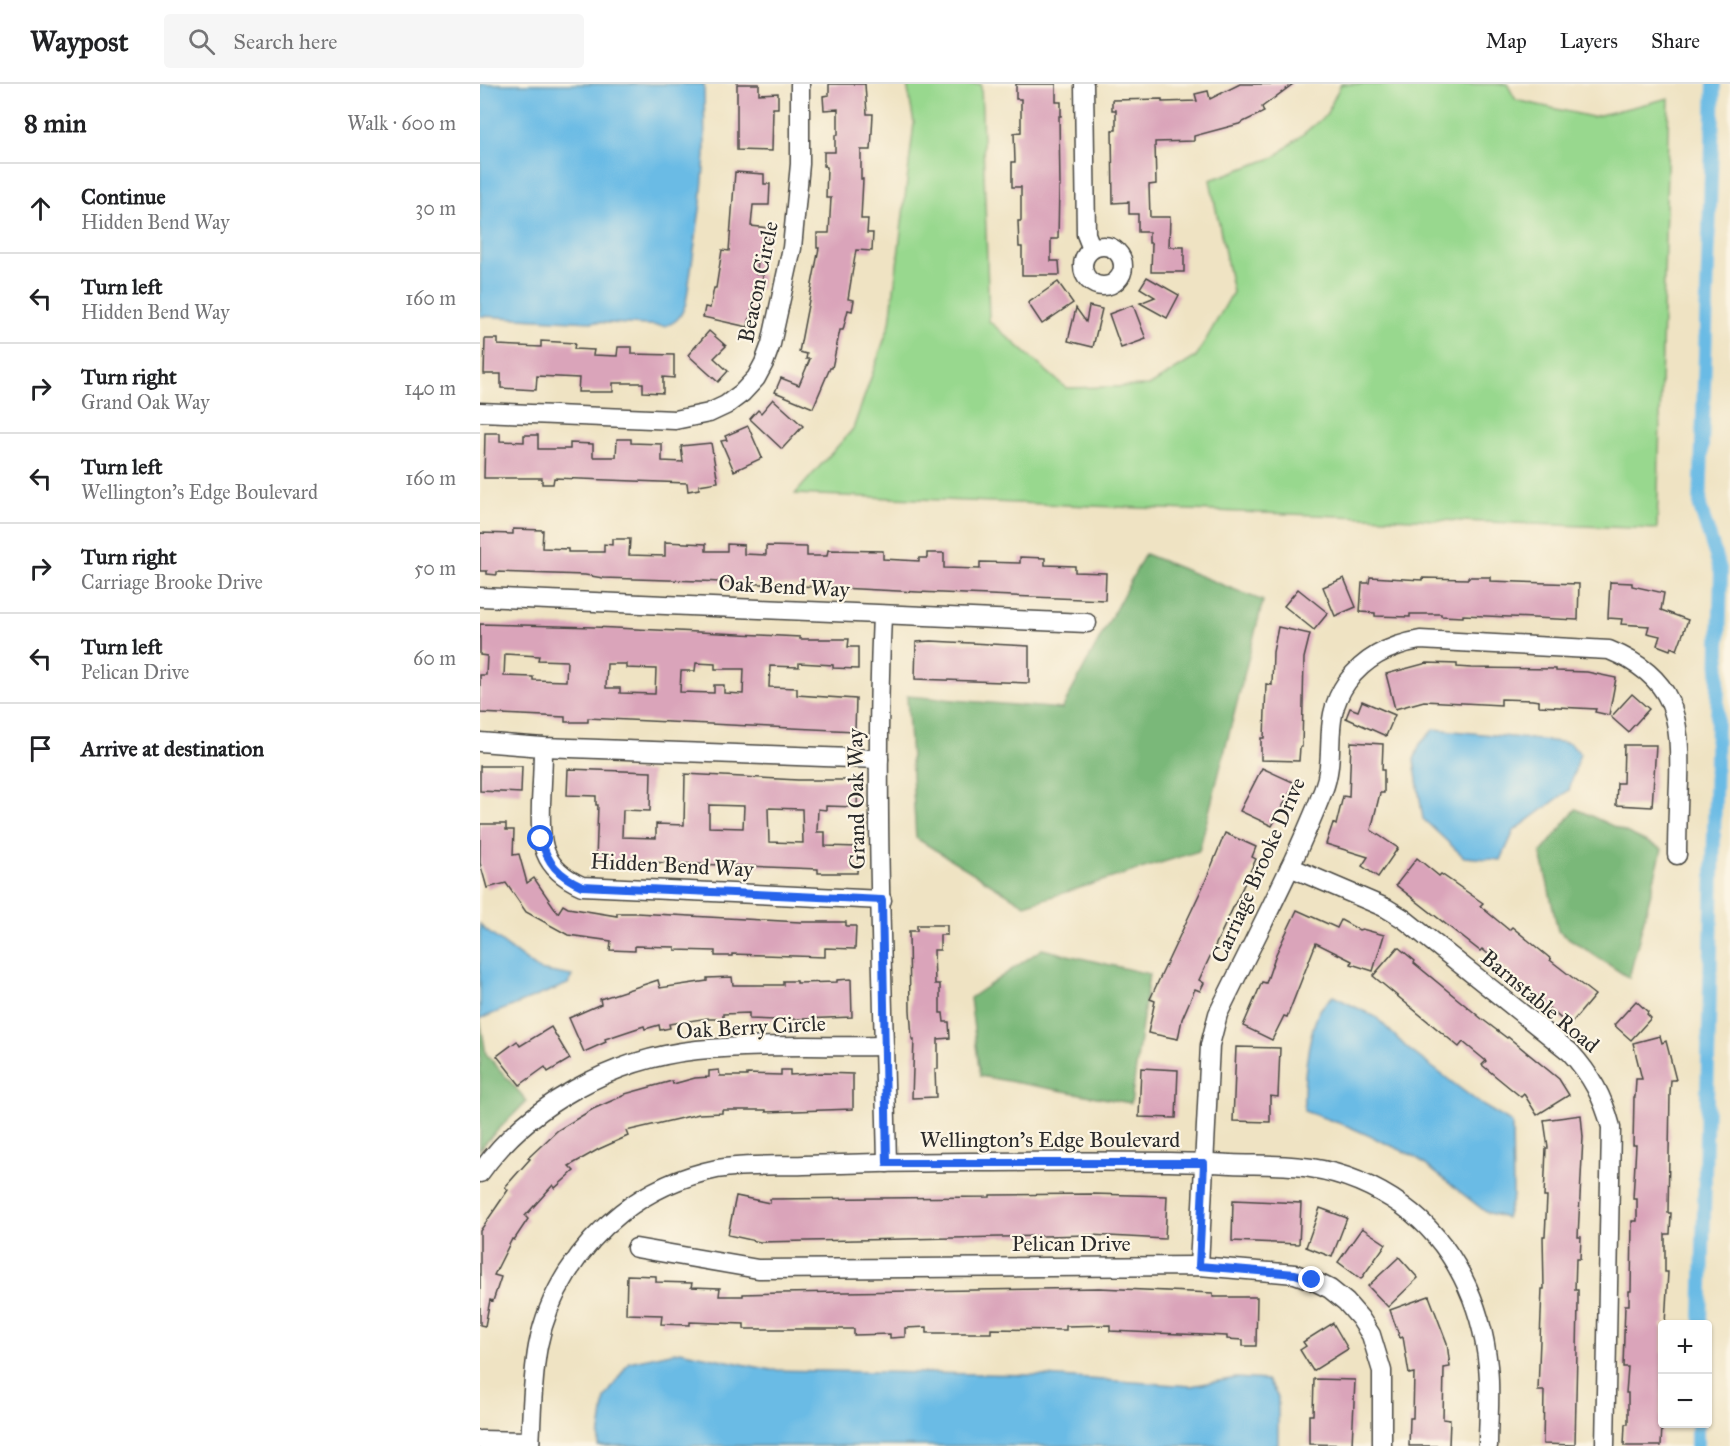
<!DOCTYPE html>
<html lang="en">
<head>
<meta charset="utf-8">
<style>
	body { margin:0; font-family:"IM FELL Great Primer",serif; background:#f6f6f6; color:#202124 }
	.controls { position:absolute; right:18px; bottom:18px; display:grid; overflow:hidden; border-radius:6px; box-shadow:0 2px 4px #0004 }
	.controls button { width:54px; height:54px; display:grid; place-items:center; padding:0; border:0; border-bottom:2px solid #e0e0e0; background:#fff; color:#202124; font:30px sans-serif }
	.stop { position:absolute; width:18px; height:18px; margin:-14px; border:4px solid #2563eb; border-radius:50%; background:#fff }
	.stop.end { background:#2563eb; border-color:#fff; box-shadow:0 2px 6px #0008 }
	.list { margin:0; padding:0; list-style:none }
	h2 { display:flex; justify-content:space-between; align-items:center; height:78px; margin:0; padding:0 24px; font-size:26px }
	h2 small { font-size:20px; font-weight:400; color:#757577 }
	.list li { display:grid; grid-template-columns:39px 1fr auto; gap:18px; align-items:center; box-sizing:border-box; height:90px; padding:0 24px; border-top:2px solid #e0e0e0 }
	.list b { display:block; font-size:22px; white-space:nowrap }
	.list p { margin:0; font-size:20px; white-space:nowrap; color:#757577 }
	.list em { font-size:20px; font-style:normal; color:#757577 }
	.icon { flex:none; width:33px; height:33px; fill:none; stroke:currentColor; stroke-width:2; stroke-linecap:round; stroke-linejoin:round }
	.map { position:relative; flex:none; width:1250px; height:1362px; overflow:hidden }
	header { display:flex; align-items:center; gap:36px; box-sizing:border-box; height:84px; padding:0 30px; background:#fff; border-bottom:2px solid #e0e0e0 }
	header strong { font-size:28px }
	nav { display:flex; gap:33px; margin-inline-start:auto; font-size:21px }
	.search { width:420px; height:54px; background:#f6f6f6; display:flex; align-items:center; gap:15px; box-sizing:border-box; padding:0 21px; border-radius:6px; color:#757577; font-size:22px }
	main { display:flex }
	aside { flex:1; background:#fff }
	.map>svg:first-child { display:block }
</style>
</head>
<body>
<header>
<strong>Waypost</strong>
<div class="search"><svg class="icon" aria-label="search" viewBox="0 0 24 24"><circle cx="10" cy="10" r="6"/><path d="M15 15l6 6"/></svg>Search here</div>
<nav><a>Map</a><a>Layers</a><a>Share</a></nav>
</header>
<main>
<aside>
<h2>8 min<small>Walk · 600 m</small></h2>
<ul class="list">
<li><svg class="icon" aria-label="ahead" viewBox="0 0 24 24"><path d="M12 20V5M6 11l6-6 6 6"/></svg><div><b>Continue</b><p>Hidden Bend Way</p></div><em>30 m</em></li>
<li><svg class="icon" aria-label="left" viewBox="0 0 24 24"><path d="M17 20v-9H6M10 6l-5 5 5 5"/></svg><div><b>Turn left</b><p>Hidden Bend Way</p></div><em>160 m</em></li>
<li><svg class="icon" aria-label="right" viewBox="0 0 24 24"><path d="M7 20v-9h11M14 6l5 5-5 5"/></svg><div><b>Turn right</b><p>Grand Oak Way</p></div><em>140 m</em></li>
<li><svg class="icon" aria-label="left" viewBox="0 0 24 24"><path d="M17 20v-9H6M10 6l-5 5 5 5"/></svg><div><b>Turn left</b><p>Wellington's Edge Boulevard</p></div><em>160 m</em></li>
<li><svg class="icon" aria-label="right" viewBox="0 0 24 24"><path d="M7 20v-9h11M14 6l5 5-5 5"/></svg><div><b>Turn right</b><p>Carriage Brooke Drive</p></div><em>50 m</em></li>
<li><svg class="icon" aria-label="left" viewBox="0 0 24 24"><path d="M17 20v-9H6M10 6l-5 5 5 5"/></svg><div><b>Turn left</b><p>Pelican Drive</p></div><em>60 m</em></li>
<li><svg class="icon" aria-label="arrive" viewBox="0 0 24 24"><path d="M6 21V4h12l-3 4 3 4H6"/></svg><div><b>Arrive at destination</b></div></li>
</ul>
</aside>
<div class="map">
<svg width="1250" height="1362" viewBox="0 0 1250 1362">
	<rect width="100%" height="100%" fill="#fcf5e5"/>
	<filter id="ink" filterUnits="userSpaceOnUse"><feTurbulence type="fractalNoise" baseFrequency=".0167" numOctaves="2"/><feDisplacementMap in="SourceGraphic" scale="12" xChannelSelector="R" yChannelSelector="G"/><feConvolveMatrix kernelMatrix="1 2 1 2 8 2 1 2 1" color-interpolation-filters="sRGB"/></filter>
	<filter id="wash" filterUnits="userSpaceOnUse"><feTurbulence type="fractalNoise" baseFrequency=".008" numOctaves="4" result="noise"/><feDisplacementMap in="SourceGraphic" scale="24" xChannelSelector="R" yChannelSelector="G"/><feGaussianBlur stdDeviation="1.35" result="paint"/><feColorMatrix in="noise" values="0 0 0 0 0 0 0 0 0 0 0 0 0 0 0 0 0 1.4 0 .05"/><feComposite in="paint" operator="in"/></filter>
	<g filter="url(#wash)">
		<rect width="100%" height="100%" fill="#efe3c3"/>
		<path fill="#98d88e" stroke="#62825c" stroke-width="1.5" d="M427 0H501L509 237 586 304 669 302 716 273 753 208 730 96 795 73 846 31 861 0H1027L1036 16 1112 33 1189 14 1177 445 315 410 373 345 410 239 434 39Z"/>
		<g fill="#7ab879" stroke="#527252" stroke-width="1.5">
			<path d="M665 470 783 517 719 767 545 821 436 754 427 612 582 625Z"/>
			<path d="M1096 725 1182 765 1149 894 1078 847 1061 769Z"/>
			<path d="M562 865 669 890 651 1019 500 992 490 914Z"/>
			<path d="M0 935 6 970 47 1017 6 1058 0 1066Z"/>
		</g>
		<g fill="#6abbe5" stroke="#4a7388" stroke-width="1.5">
			<path d="M0 0H224L225 71 221 119 206 219C201 232 198 238 185 242L0 232Z"/>
			<path d="M954 645 1089 659 1100 669 1089 706 1034 747 1021 776 984 773 943 735 934 676 940 660Z"/>
			<path d="M0 840 4 845 59 886 92 892 88 900 0 935Z"/>
			<path d="M853 912 896 933 927 964 1002 1021 1032 1039 1033 1113 1026 1134 1006 1128 934 1072 870 1043 824 1027C823 1000 827 955 838 930 840 923 848 917 853 912Z"/>
			<path d="M200 1267 291 1286 550 1291 711 1302 756 1294 787 1296 798 1313V1362H118L125 1314 149 1278Z"/>
		</g>
		<g fill="none" stroke-linecap="round" stroke-linejoin="round">
			<g stroke="#6abbe5" stroke-width="14">
				<path d="M1221 1240 1241 488 1220 423 1234 0"/>
				<path d="M1217 1362V1340"/>
			</g>
		</g>
		<g id="blocks">
			<g fill="#daa4ba" fill-rule="evenodd">
				<path d="M257 0H279V10L298 9V24H293L292 67 257 66Z"/>
				<path d="M349 0H385L387 30H393L391 66H381V95H383L381 135H388L387 149H393L392 167 376 166 368 215 374 216 372 227 368 226 363 246H360L352 284H350L333 324 295 308 301 294 319 301 330 275H326L327 270 319 268 339 164H337V149H349L351 114H346L347 83 344 82V68H355V51H358V25L344 26 343 12 349 11Z"/>
				<path d="M536 0H576V18H581V32H579L580 103H579L578 155H571V177H579L580 191H542V163H539L538 137H541V103H532V78H535L534 49 541 48V15H536Z"/>
				<path d="M760 0H813L782 23 784 28 759 40 714 52V57L675 58 676 100 669 101 670 133H690L689 163H704V188H671L672 159H669V148H658V130H649V118L633 119 632 46H636V26H632V16L682 15V18L717 17 715 10 728 7 730 15Z"/>
				<path d="M255 88 284 90V100H290L289 121H273L271 142 289 144 287 164 281 163 276 190 283 191 281 205 276 204 268 243 223 233 225 223 230 224 234 204H236L242 166 249 167Z"/>
				<path d="M667 193 699 211 687 234 660 219 675 213 660 204Z"/>
				<path d="M578 198 593 219 562 240 548 219Z"/>
				<path d="M653 221 666 255 641 264 629 230Z"/>
				<path d="M609 222 622 225 613 263 588 257 596 224 606 238Z"/>
				<path d="M229 247 246 262 234 274 248 287 238 298 208 271Z"/>
				<path d="M5 255H18V261L61 263V257L95 259 94 265 114 266 113 271 137 272 138 263H152V270L194 271V294L183 293V309L163 308V299H133V308H98L99 294 57 292 56 306 21 304V290H4Z"/>
				<path d="M293 315 323 342 302 365 270 335 278 326 281 329Z"/>
				<path d="M268 342 282 374 254 387 241 357 247 356 245 352Z"/>
				<path d="M5 349H20V357L44 358V351H58V365H90V359L113 360V373H136L137 355H151V359L182 360V377L203 378 201 362 231 359 238 398 219 401V405L208 407 207 399 74 394 73 400H62V394H4Z"/>
				<path d="M33 445 63 446 62 464 88 465V468H124V460L132 461V455H150L149 471 185 472V458L226 460V467H247V460L264 461V470L286 471V462L327 463V472H347L348 466 403 467V475L439 477V474H447V469H464V484L500 485V478L540 479V473L565 474V481L595 482V488L626 489 625 516 438 508 220 497 123 494 105 491 17 488V491L7 490V487H0V449L33 450Z"/>
				<path d="M890 493 942 496V494L988 495V493H1010V497L1099 500 1098 536 983 531V533L961 532V530H930V533L895 532V529L880 528 882 499H889Z"/>
				<path d="M864 494 876 523 855 532 843 503Z"/>
				<path d="M1130 498 1152 499V502L1184 509 1181 526 1208 536 1197 566 1191 563 1190 566 1177 561 1180 552 1167 549 1169 542 1141 540 1142 535 1128 534Z"/>
				<path d="M818 505 848 529 834 546 804 522Z"/>
				<path d="M0 540 114 543 320 553V555H369L368 563H378V585L353 584V581L319 579V583L290 582 289 603 317 604V611L376 615 375 647 108 634V638H85V633L0 629V591H6L7 572 0 571ZM25 570 59 572 58 576 87 577 86 597 53 596V593L24 592ZM216 579 235 580V585H264L263 610 244 609V601H234V609L200 608 201 587H215ZM127 580H146V584L176 585 175 610 140 609V604H126Z"/>
				<path d="M798 543 830 550 824 574 822 663H820L819 677 781 676V654H784L786 600 792 601 793 568Z"/>
				<path d="M451 557 549 562V599L435 595 436 558Z"/>
				<path d="M947 579 977 580V583L991 584 1076 585V587L1107 588 1136 594 1129 631 1115 628 1116 625 1059 622V617L1052 616 1021 615V621L944 617 915 625 906 590Z"/>
				<path d="M1152 610 1169 625 1148 648 1131 633Z"/>
				<path d="M882 617 915 631 906 652 866 634 870 624 878 627Z"/>
				<path d="M871 658 903 660 902 686H904V709H900L891 746 918 764 898 793 882 782 888 773 846 760 853 739 856 741 863 712 869 713Z"/>
				<path d="M1144 661H1176L1172 723 1136 721 1137 699H1143Z"/>
				<path d="M0 682H42L41 709 0 707Z"/>
				<path d="M782 684 815 699 792 742 760 727Z"/>
				<path d="M88 685 171 688 170 727 143 726 142 753 176 754V740L204 741 205 690 318 696H378L377 723 346 722V726L338 725 337 748H345V762L378 763 377 789H338V785L116 776 118 721H116V712L87 711ZM229 721 264 722 263 744 229 743ZM288 724 322 725 323 759 289 758Z"/>
				<path d="M0 740H26V746H34L33 771 39 770 47 799 54 794 78 829 83 821 88 824 137 832V829H156L320 838H366V842H376L375 865 345 864V873L252 870V872H235V867L195 866V863L155 862V867L130 866 131 857 88 851 46 828 26 799 7 804 0 779Z"/>
				<path d="M745 749 776 763 772 773 776 775 719 896 724 899 720 907 715 905 702 935 698 955 668 949 675 917 670 915 725 798Z"/>
				<path d="M937 774 959 792 961 790 1003 819 1000 822 1029 846 1032 843 1071 875 1070 876 1115 911 1089 942 1069 924 1067 927 1058 921 1062 916 1046 904 1029 889 1030 888 1002 865 1000 867 916 801Z"/>
				<path d="M817 826 857 844 861 836 879 846 882 845 904 851 893 887 871 880 872 877 836 859 807 933 804 932 792 956 763 942 782 898 786 899 796 870Z"/>
				<path d="M437 841H467V851H460V866H454L455 900H460V929H463L464 938H469L470 954 458 955V985H455L456 1013 432 1014 434 955H432L430 926 429 847H437Z"/>
				<path d="M918 863 935 877 934 879 1002 935 1027 954 1028 953 1079 995 1089 1011 1057 1031 1044 1010 1041 1013 1002 981 1006 977 983 958 979 963 893 892Z"/>
				<path d="M252 893 253 901H303V897H317V899L357 898V896L371 895 372 933 296 936 269 935V929L243 930V935H228V934L189 940 190 944 180 946 179 941 165 945 164 942 125 955 126 958 104 968 89 934 121 920 120 915 178 896 180 904 227 897V894Z"/>
				<path d="M1156 917 1168 928 1167 930 1171 934 1151 956 1134 941Z"/>
				<path d="M71 943 90 975 68 988 65 983 40 1001 17 972 37 957 40 962Z"/>
				<path d="M1180 952 1182 959 1186 957 1196 996H1191L1190 1009 1188 1129H1191L1190 1150H1185V1188H1188L1185 1240H1182V1311L1181 1310 1180 1341H1182L1181 1362H1144L1145 1340H1148V1309H1146L1148 1283H1143L1145 1221H1149V1207H1151L1152 1137H1157V1115H1153L1156 1061H1153L1154 1013H1155L1156 995H1162L1153 959Z"/>
				<path d="M756 963 800 964 798 1013 790 1012V1038L753 1037Z"/>
				<path d="M661 984 698 986 696 1034 659 1033Z"/>
				<path d="M239 986 240 992H267V990L301 991V986H310V991L342 989 373 990V1025L286 1028V1026H242V1029L219 1030 146 1047 148 1052 119 1065 89 1082 94 1087 75 1104 73 1101 45 1132 48 1135 34 1156 32 1155 14 1191 21 1193 13 1217 10 1216 5 1242 0 1241V1147L28 1106 25 1103 50 1075 48 1074 78 1046 113 1025 145 1011V1010L192 997 193 1000 215 994 229 993V987Z"/>
				<path d="M1101 1031 1103 1053 1098 1153H1101L1100 1175H1096L1095 1206H1098V1220L1095 1361 1063 1360 1064 1307H1058L1062 1205H1064L1063 1152H1065L1067 1113H1064L1066 1064H1068L1064 1036Z"/>
				<path d="M612 1110 687 1112 685 1155 610 1151 280 1158 248 1151 256 1112 290 1119V1115L510 1113V1111Z"/>
				<path d="M753 1116 821 1119 819 1160 752 1157Z"/>
				<path d="M840 1124 867 1134 852 1173 826 1163Z"/>
				<path d="M882 1144 906 1160 881 1195 858 1178Z"/>
				<path d="M919 1173 938 1194 908 1223 888 1202Z"/>
				<path d="M147 1191 176 1192V1198L212 1199 211 1203 240 1204 239 1212H263V1210L300 1209 619 1204 733 1209V1213H777L776 1262H763V1256L747 1255V1252L630 1247V1241L586 1242V1246L511 1245V1249H447V1243L425 1244V1253L410 1254V1250L374 1251V1245H264V1240L210 1238V1241L181 1240 182 1231 146 1230Z"/>
				<path d="M949 1212 967 1259 970 1283 964 1284 963 1335 970 1336 969 1362H929L930 1334H933L934 1289 929 1290 923 1253 920 1254 910 1226Z"/>
				<path d="M853 1239 868 1265 833 1287 820 1266 826 1262 823 1258Z"/>
				<path d="M834 1295 875 1296 872 1361 829 1360V1331H833Z"/>
			</g>
		</g>
	</g>
	<g filter="url(#ink)">
		<use href="#blocks" fill-opacity="0" stroke="#484742" stroke-width="1.5"/>
		<g fill="none" stroke-linecap="round" stroke-linejoin="round">
			<g stroke="#484742" stroke-width="21">
				<g id="minor">
					<path d="M604 0 606 150 612 165"/>
					<circle cx="623" cy="182" r="20"/>
					<path d="M0 328 195 336 229 329 246 321 262 309 276 294 284 279 291 260 312 164 320 80V0"/>
					<path d="M0 513 607 539"/>
					<path d="M402 531C394 713 403 896 407 1079"/>
					<path d="M0 658 63 663 399 675"/>
					<path d="M63 663C63 682 62 700 61 719 60 759 61 784 102 802L402 816"/>
					<path d="M810 783 906 824 924 835 1090 968C1111 991 1123 1013 1131 1043L1125 1362"/>
					<path d="M0 1089C49 1020 133 975 217 966 278 960 342 963 404 962"/>
					<path d="M156 1164 278 1185 719 1182 815 1190 832 1196 850 1205 866 1218 880 1234 891 1251 902 1287V1362"/>
					<path d="M719 1182 730 961 738 930C774 856 813 783 843 707 858 669 840 636 867 598 885 573 911 561 940 556L1129 566C1195 593 1201 632 1199 697 1198 722 1197 747 1197 771"/>
					<path d="M0 1356 50 1357"/>
					<path d="M50 1362C52 1329 52 1295 58 1262 68 1210 99 1162 141 1129 169 1107 203 1092 237 1085 265 1080 295 1082 324 1081 380 1079 435 1078 491 1078 577 1078 665 1076 751 1080 777 1081 805 1080 831 1084 864 1089 896 1103 923 1122 974 1159 1002 1220 1008 1282 1011 1308 1008 1336 1008 1362"/>
				</g>
			</g>
			<use href="#minor" stroke="#fff" stroke-width="18"/>
		</g>
	</g>
	<g fill="none" stroke-linecap="round" stroke-linejoin="round" filter="url(#ink)">
		<path stroke="#2563eb" stroke-width="8" d="M61 755C67 779 79 792 102 802L402 816 407 1079H724L719 1182 815 1190 832 1196"/>
	</g>
	<g text-anchor="middle" dominant-baseline="central" stroke-width="4.5" stroke-linejoin="round" paint-order="stroke">
		<g font-size="22" fill="#2b2b2b" stroke="#fcf5e5">
			<text transform="translate(278 198) rotate(-78)">Beacon Circle</text>
			<text transform="translate(304 502) rotate(3)">Oak Bend Way</text>
			<text transform="translate(376 715) rotate(-91)">Grand Oak Way</text>
			<text transform="translate(192 781) rotate(3)">Hidden Bend Way</text>
			<text transform="translate(778 786) rotate(-66)">Carriage Brooke Drive</text>
			<text transform="translate(1060 917) rotate(40)">Barnstable Road</text>
			<text transform="translate(271 943) rotate(-3)">Oak Berry Circle</text>
			<text x="570" y="1055">Wellington's Edge Boulevard</text>
			<text x="591" y="1159">Pelican Drive</text>
		</g>
	</g>
</svg>
<div class="controls">
<button>+</button>
<button>−</button>
</div>
<div class="stop" style="left:61px;top:755px"></div>
<div class="stop end" style="left:832px;top:1196px"></div>
</div>
</main>
</body>
</html>
